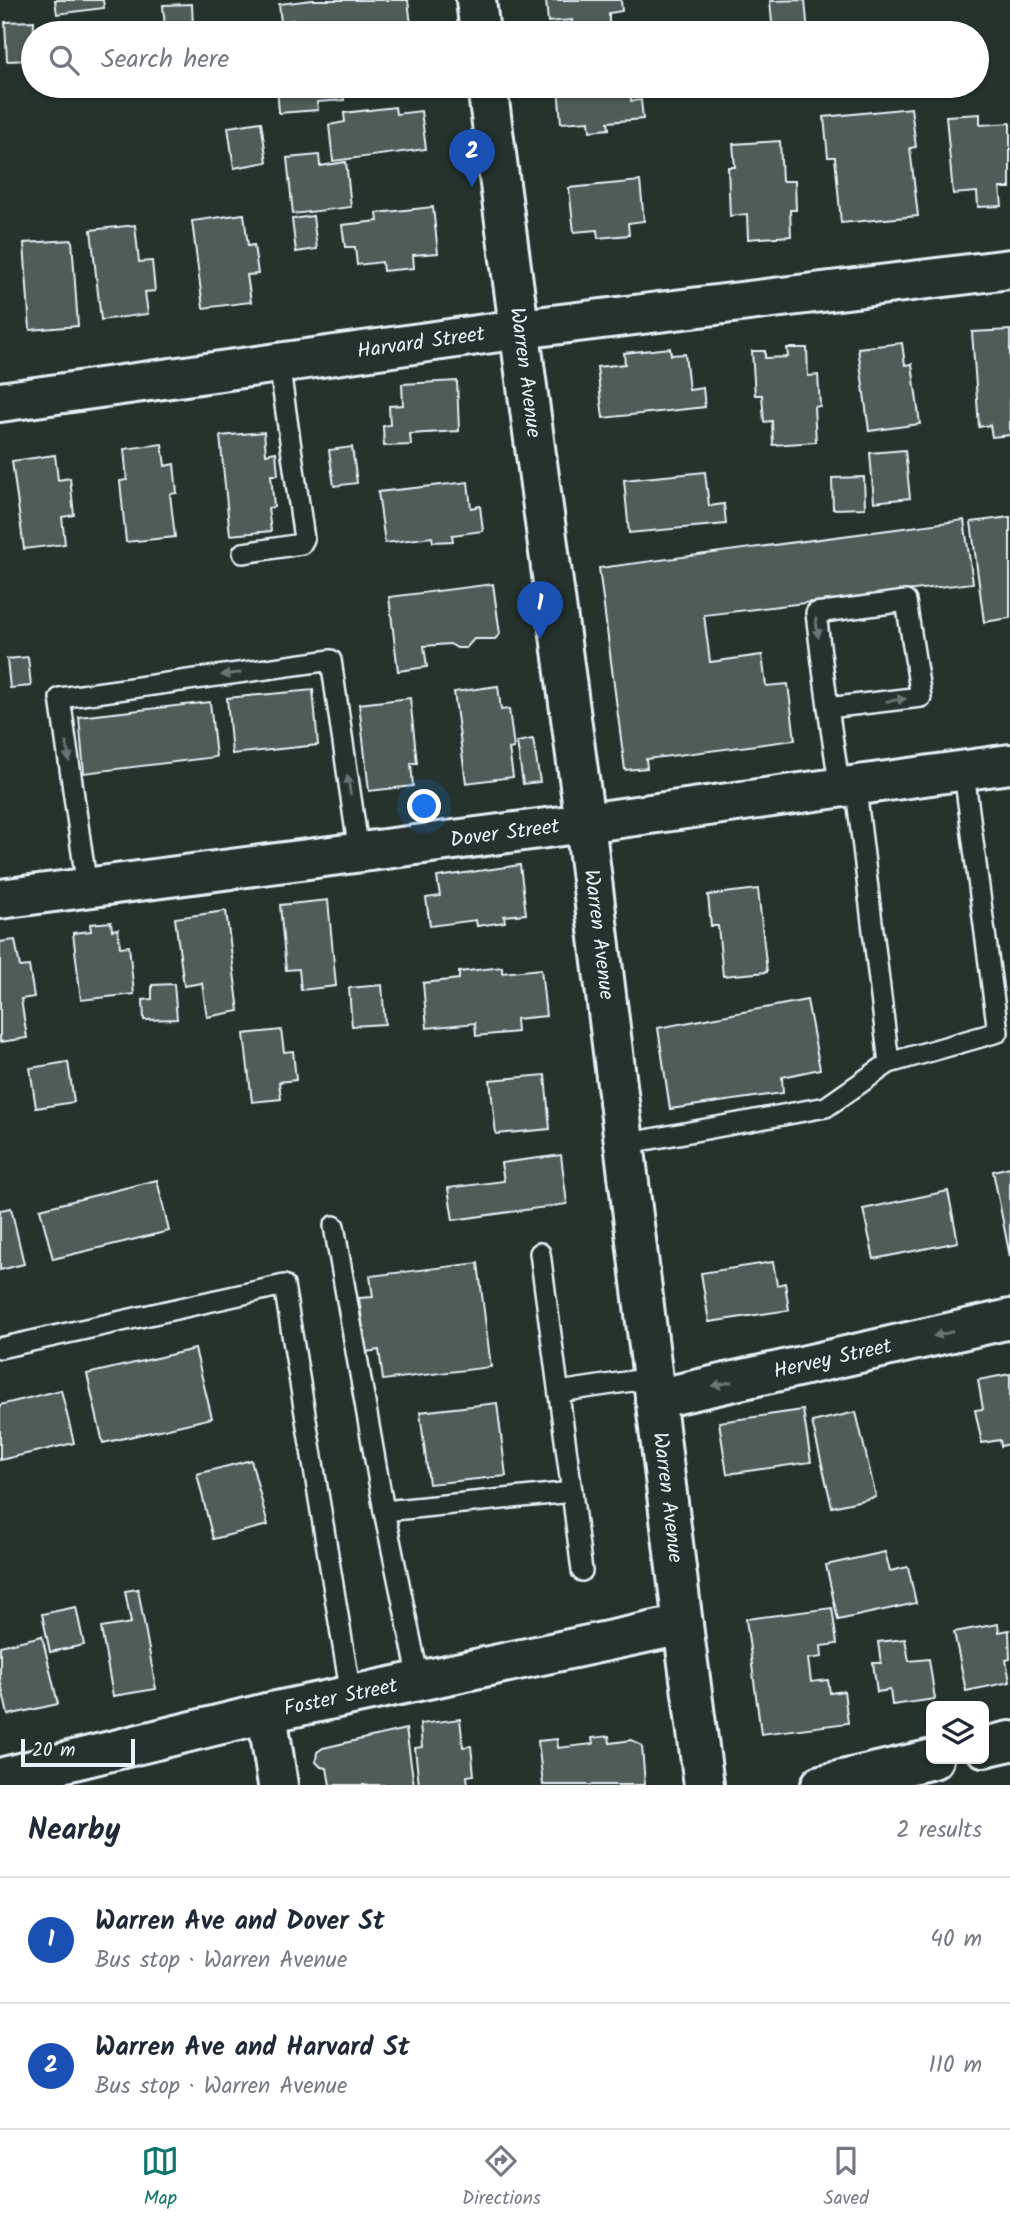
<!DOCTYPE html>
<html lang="en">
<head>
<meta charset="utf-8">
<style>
	body { margin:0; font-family:Kalam,sans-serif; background:#f6f6f7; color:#1f2937 }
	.controls { position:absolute; right:21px; bottom:21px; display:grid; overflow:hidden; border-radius:10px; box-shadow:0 2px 5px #0004 }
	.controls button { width:63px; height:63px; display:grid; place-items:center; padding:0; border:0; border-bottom:2px solid #e0e1e3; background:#fff; color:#1f2937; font:35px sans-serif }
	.scale { position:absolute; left:21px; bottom:18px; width:114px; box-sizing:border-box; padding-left:7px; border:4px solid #e8f1f8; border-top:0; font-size:19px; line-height:24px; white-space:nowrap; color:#e8f1f8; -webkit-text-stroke:5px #26332d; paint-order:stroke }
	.you { position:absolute; left:425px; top:807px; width:24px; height:24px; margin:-18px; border:5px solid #fff; border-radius:50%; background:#1a73e8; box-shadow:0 0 0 10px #1a73e833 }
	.badge { display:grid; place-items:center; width:46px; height:46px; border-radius:50%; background:#0f766e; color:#fff; font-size:23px; font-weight:700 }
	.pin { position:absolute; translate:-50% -58px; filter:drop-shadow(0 2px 4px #0008) }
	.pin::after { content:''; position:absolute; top:37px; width:24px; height:21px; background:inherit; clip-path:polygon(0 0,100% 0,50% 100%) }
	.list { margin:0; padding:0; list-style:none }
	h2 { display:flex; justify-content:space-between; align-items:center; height:91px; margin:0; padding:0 28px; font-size:30px }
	h2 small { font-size:23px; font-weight:400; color:#747a83 }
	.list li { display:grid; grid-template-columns:46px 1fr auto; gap:21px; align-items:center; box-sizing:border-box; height:126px; padding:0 28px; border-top:2px solid #e0e1e3 }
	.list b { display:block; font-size:26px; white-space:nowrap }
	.list p { margin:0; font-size:23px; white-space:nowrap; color:#747a83 }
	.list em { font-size:23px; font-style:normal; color:#747a83 }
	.icon { flex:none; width:38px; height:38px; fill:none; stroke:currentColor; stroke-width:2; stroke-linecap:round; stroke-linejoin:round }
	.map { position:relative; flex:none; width:1010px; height:1785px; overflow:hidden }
	.search { position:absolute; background:#fff; box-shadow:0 2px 5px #0004; left:21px; right:21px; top:21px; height:77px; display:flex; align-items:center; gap:18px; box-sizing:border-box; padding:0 24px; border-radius:38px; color:#747a83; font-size:26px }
	.sheet { height:343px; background:#fff }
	nav { display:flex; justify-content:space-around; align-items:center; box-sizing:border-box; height:98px; border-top:2px solid #e0e1e3; background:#fff; font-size:19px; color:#747a83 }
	nav a { display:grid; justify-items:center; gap:4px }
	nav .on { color:#0f766e }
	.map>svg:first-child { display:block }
</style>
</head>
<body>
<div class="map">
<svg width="1010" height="1785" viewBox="0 0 1010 1785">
	<rect width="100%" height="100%" fill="#26332d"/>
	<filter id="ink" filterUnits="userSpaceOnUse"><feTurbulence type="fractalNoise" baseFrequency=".0143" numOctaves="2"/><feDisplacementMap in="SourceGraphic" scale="14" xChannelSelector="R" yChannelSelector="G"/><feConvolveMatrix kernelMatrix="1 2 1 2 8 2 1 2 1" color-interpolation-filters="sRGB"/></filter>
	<g filter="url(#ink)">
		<g fill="#505c59" stroke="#e8f1f8" stroke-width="2">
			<path d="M55 0H103L104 8 57 14Z"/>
			<path d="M408 0 411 25 386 29V33H295L293 20 281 22 279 4 312 0Z"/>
			<path d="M546 0H621L622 11 609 13V24L572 27V20L548 22Z"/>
			<path d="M805 0 808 33H773L770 1Z"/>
			<path d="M192 4 193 27 165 28 163 5Z"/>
			<path d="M34 21 33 60 7 61 5 22Z"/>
			<path d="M277 86H343L344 100 317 102 318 110 279 113Z"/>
			<path d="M558 86H630L631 101 641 100 643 119 608 122 609 129 590 131 589 121 561 123Z"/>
			<path d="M395 107 396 114 421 111 426 149 333 161 329 125 345 122 344 113Z"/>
			<path d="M911 108 916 147 910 148 918 216 841 223 835 157H828L824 117Z"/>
			<path d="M980 114V125L1010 123V188H1000L1002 206 978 207 977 192 953 194 946 116Z"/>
			<path d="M261 122 267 162 234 168 228 127Z"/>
			<path d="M780 141 782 181H795L796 210H790L791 236 748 239 747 214 730 216 728 167H735L733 144Z"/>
			<path d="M319 155 320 166 346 162 351 207 293 214 287 158Z"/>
			<path d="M640 181 644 221 628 223 629 235 598 238 597 230 574 232 569 188Z"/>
			<path d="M433 207 438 253 413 255 414 268 383 271 382 262 357 265 355 247H345L342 225 378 221 377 213Z"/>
			<path d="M244 214 248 246 254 245 258 274 247 275 251 302 203 308 192 221Z"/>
			<path d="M313 216 317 249 296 252 292 219Z"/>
			<path d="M135 225 139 262 152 261 155 291 145 292 148 314 101 320 91 230Z"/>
			<path d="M72 240 78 326 30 330 24 243Z"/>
			<path d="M1010 330V435L992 437 990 425 979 427 972 332Z"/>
			<path d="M902 343 905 365 912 364 920 424 869 431 858 348Z"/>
			<path d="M670 348 671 355 685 354 689 390 703 388 705 407 603 418 597 367 625 364 624 353Z"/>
			<path d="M787 348H807L808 376 818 375 820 406 814 407 816 442 773 445 772 421 764 422 762 395H755L752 351H765V358L788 357Z"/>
			<path d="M457 381 459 431 410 434 411 445 384 446 383 426 390 425 389 406 403 405 402 384Z"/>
			<path d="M264 432 266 454 276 452 278 475H271L274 507 268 508 271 531 230 535 220 436Z"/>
			<path d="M162 444 165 466 174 464 177 493 170 494 175 537 126 542 120 481 127 480 124 449Z"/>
			<path d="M352 447 357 483 334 486 329 450Z"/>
			<path d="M905 450 910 498 874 502 870 453Z"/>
			<path d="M55 455 58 480 70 478 74 515 62 517 65 544 24 549 12 461Z"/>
			<path d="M705 472 709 506 724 504 726 524 629 533 624 480Z"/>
			<path d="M864 477 865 508 833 509 832 478Z"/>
			<path d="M468 482 471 508 480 506 483 531 452 535 453 541 433 542 432 537 385 543 378 492Z"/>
			<path d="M1010 517V618L984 622 971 522Z"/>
			<path d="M964 520 973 583 704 615 710 662 762 655 766 686 788 684 795 740 646 759 647 768 625 770 599 568Z"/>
			<path d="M493 584 500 634 495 639H474L466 648H457L450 644 424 646 427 667 398 671 389 597Z"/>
			<path d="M28 657 31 686 10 688 7 659Z"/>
			<path d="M498 686 501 710 509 709 514 748 509 749 513 777 466 783 454 692Z"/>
			<path d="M313 690 318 745 232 754 227 698Z"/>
			<path d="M410 698 417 763H411L413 786 369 791 359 704Z"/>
			<path d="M210 702 216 757 84 773 79 717Z"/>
			<path d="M533 739 540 782 523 784 517 742Z"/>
			<path d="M520 865 526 914 504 916 505 922 477 926 476 920 430 926 426 898 440 896 437 877Z"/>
			<path d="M758 889 767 972 723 976 718 926H711L708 895Z"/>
			<path d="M328 900 336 986 301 990 299 969 286 970 280 905Z"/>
			<path d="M226 911 239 1011 207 1017 202 983 184 986 175 918Z"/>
			<path d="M111 922 112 930 118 929 120 947 129 946 134 994 81 1000 73 933 91 931 90 924Z"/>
			<path d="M15 940 20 967 29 966 34 997 21 999 27 1038 0 1042V942Z"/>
			<path d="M502 967V973L541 969 546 1016 516 1019 517 1032 476 1036 475 1023 427 1028 423 983 459 979V972Z"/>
			<path d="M174 984 177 1019 144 1020 143 1000 152 999V985Z"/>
			<path d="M382 985 385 1024 352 1026 349 988Z"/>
			<path d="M807 1000 820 1069 782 1077 783 1093 670 1109 658 1028Z"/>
			<path d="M281 1030 284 1052 293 1051 296 1080 279 1082 281 1099 252 1102 244 1034Z"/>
			<path d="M68 1062 74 1102 36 1108 30 1068Z"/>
			<path d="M545 1075 550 1129 496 1134 490 1080Z"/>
			<path d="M561 1155 567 1204 453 1220 448 1188 504 1181 501 1163Z"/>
			<path d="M1010 1167V1257L993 1171Z"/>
			<path d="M157 1180 169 1231 53 1259 40 1209Z"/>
			<path d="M948 1191 958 1242 874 1259 863 1209Z"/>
			<path d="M11 1208 24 1264 0 1270V1210Z"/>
			<path d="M773 1262 777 1285 785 1283 789 1310 709 1322 701 1273Z"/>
			<path d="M478 1263 491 1367 383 1380 379 1350 366 1352 359 1298 373 1297 370 1276Z"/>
			<path d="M195 1349 212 1418 103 1443 87 1374Z"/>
			<path d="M1010 1374V1444L1001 1446 1000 1440 982 1443 975 1410 983 1409 978 1380Z"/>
			<path d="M61 1390 74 1443 0 1460V1405Z"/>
			<path d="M497 1403 506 1476 429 1484 420 1412Z"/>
			<path d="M803 1410 811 1462 727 1474 719 1422Z"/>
			<path d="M856 1412 876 1497 832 1507 812 1422Z"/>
			<path d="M251 1460 268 1525 213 1539 197 1474Z"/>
			<path d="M885 1552 890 1571 908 1567 916 1603 838 1620 826 1565Z"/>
			<path d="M138 1589 156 1689 113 1696 101 1628 131 1623 125 1591Z"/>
			<path d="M76 1607 84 1645 50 1652 42 1614Z"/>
			<path d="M832 1608 837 1644 821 1646 822 1657 808 1659 811 1682 828 1680 830 1693 844 1691 848 1723 761 1734 746 1619Z"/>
			<path d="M998 1624 999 1632 1009 1630 1010 1659 1006 1660 1010 1682 966 1691 954 1632Z"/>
			<path d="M42 1636 58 1704 8 1715 0 1679V1646Z"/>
			<path d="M905 1639 909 1661 929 1659 935 1699 892 1705 890 1690 877 1692 873 1663H881L878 1642Z"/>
			<path d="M460 1719 463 1747 471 1746 474 1775 467 1776 468 1785H419L415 1748 422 1747 420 1724Z"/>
			<path d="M406 1729 414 1785H330L327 1768 321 1767 316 1762 317 1752 323 1748Z"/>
			<path d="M609 1736 610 1743 632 1740 642 1746 645 1785H543L538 1741 557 1739 558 1748 593 1744 592 1738Z"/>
		</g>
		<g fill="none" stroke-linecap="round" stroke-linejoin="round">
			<g stroke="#e8f1f8" stroke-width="24">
				<g id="lane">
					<path d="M243 553 301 544 304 539 279 363"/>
					<path d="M828 708 921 697 906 601 816 613C823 672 831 731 840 789"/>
					<path d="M860 785 858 806 889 1063"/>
					<path d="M87 888 60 698 331 660 359 853"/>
					<path d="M624 1144 826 1107 889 1063 998 1032 966 788 968 770"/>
					<path d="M334 1226 384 1511 419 1680"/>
					<path d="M540 1253 572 1492"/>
					<path d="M0 1348 284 1285 351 1695"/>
					<path d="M559 1392 652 1378"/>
					<path d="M384 1511 572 1492 582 1571"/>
				</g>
			</g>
			<g stroke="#e8f1f8" stroke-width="44">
				<g id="street">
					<path id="s1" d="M0 402 520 329 1010 269"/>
					<path id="s2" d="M0 899 585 823 1010 764"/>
					<path id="s3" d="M655 1399 1010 1319"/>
					<path d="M267 1713 278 1785"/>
					<path d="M984 1747 1010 1741"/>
					<path id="s4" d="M0 1778 267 1713 683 1625"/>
					<path d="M821 1785 933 1759"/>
				</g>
			</g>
			<g stroke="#e8f1f8" stroke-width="44">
				<g id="secondary">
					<path d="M476 0 480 33"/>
					<path id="s5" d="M487 86 585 823 683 1625 704 1785"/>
				</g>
			</g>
			<use href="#lane" stroke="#26332d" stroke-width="19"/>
			<use href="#street" stroke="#26332d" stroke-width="38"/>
			<use href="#secondary" stroke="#26332d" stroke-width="38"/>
		</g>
		<defs><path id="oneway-solid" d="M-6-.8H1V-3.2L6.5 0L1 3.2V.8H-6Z" transform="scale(1.75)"/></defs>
		<g fill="#6a7674">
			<use href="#oneway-solid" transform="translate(817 628) rotate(82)"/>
			<use href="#oneway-solid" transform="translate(231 674) rotate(172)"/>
			<use href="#oneway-solid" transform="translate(896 700) rotate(-7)"/>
			<use href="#oneway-solid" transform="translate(68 752) rotate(82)"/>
			<use href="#oneway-solid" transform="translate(349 785) rotate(-98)"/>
			<use href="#oneway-solid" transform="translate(943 1334) rotate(167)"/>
			<use href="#oneway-solid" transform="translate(722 1384) rotate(167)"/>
		</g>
	</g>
	<g text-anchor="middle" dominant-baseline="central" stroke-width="5" stroke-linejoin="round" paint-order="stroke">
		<g font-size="21" fill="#e8f1f8" stroke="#26332d">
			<text stroke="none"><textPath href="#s1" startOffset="425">Harvard Street</textPath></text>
			<text stroke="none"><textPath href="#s5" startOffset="289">Warren Avenue</textPath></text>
			<text stroke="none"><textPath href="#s2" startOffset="509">Dover Street</textPath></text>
			<text stroke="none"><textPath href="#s5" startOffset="856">Warren Avenue</textPath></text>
			<text stroke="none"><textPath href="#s3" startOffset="182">Hervey Street</textPath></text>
			<text stroke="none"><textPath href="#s5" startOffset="1423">Warren Avenue</textPath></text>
			<text stroke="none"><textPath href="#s4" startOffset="350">Foster Street</textPath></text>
		</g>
	</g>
</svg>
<div class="controls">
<button><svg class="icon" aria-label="layers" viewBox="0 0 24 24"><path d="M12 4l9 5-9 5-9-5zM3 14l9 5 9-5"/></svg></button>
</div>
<div class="scale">20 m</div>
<div class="you"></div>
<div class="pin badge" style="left:540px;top:639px;background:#1a4fb4">1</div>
<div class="pin badge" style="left:472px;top:187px;background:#1a4fb4">2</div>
<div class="search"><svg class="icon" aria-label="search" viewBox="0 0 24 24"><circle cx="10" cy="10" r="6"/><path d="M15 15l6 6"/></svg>Search here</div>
</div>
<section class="sheet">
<h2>Nearby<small>2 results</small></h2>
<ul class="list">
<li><span class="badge" style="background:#1a4fb4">1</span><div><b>Warren Ave and Dover St</b><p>Bus stop · Warren Avenue</p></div><em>40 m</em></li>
<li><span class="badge" style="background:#1a4fb4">2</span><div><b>Warren Ave and Harvard St</b><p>Bus stop · Warren Avenue</p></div><em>110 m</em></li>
</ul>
</section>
<nav>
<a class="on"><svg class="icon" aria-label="map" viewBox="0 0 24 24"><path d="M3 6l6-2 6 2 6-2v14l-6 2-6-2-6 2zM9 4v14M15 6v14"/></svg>Map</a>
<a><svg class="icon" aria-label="directions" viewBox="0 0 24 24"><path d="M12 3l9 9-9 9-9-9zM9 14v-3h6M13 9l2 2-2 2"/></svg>Directions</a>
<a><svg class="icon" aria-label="saved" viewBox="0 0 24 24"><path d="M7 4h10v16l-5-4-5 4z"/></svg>Saved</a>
</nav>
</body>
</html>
